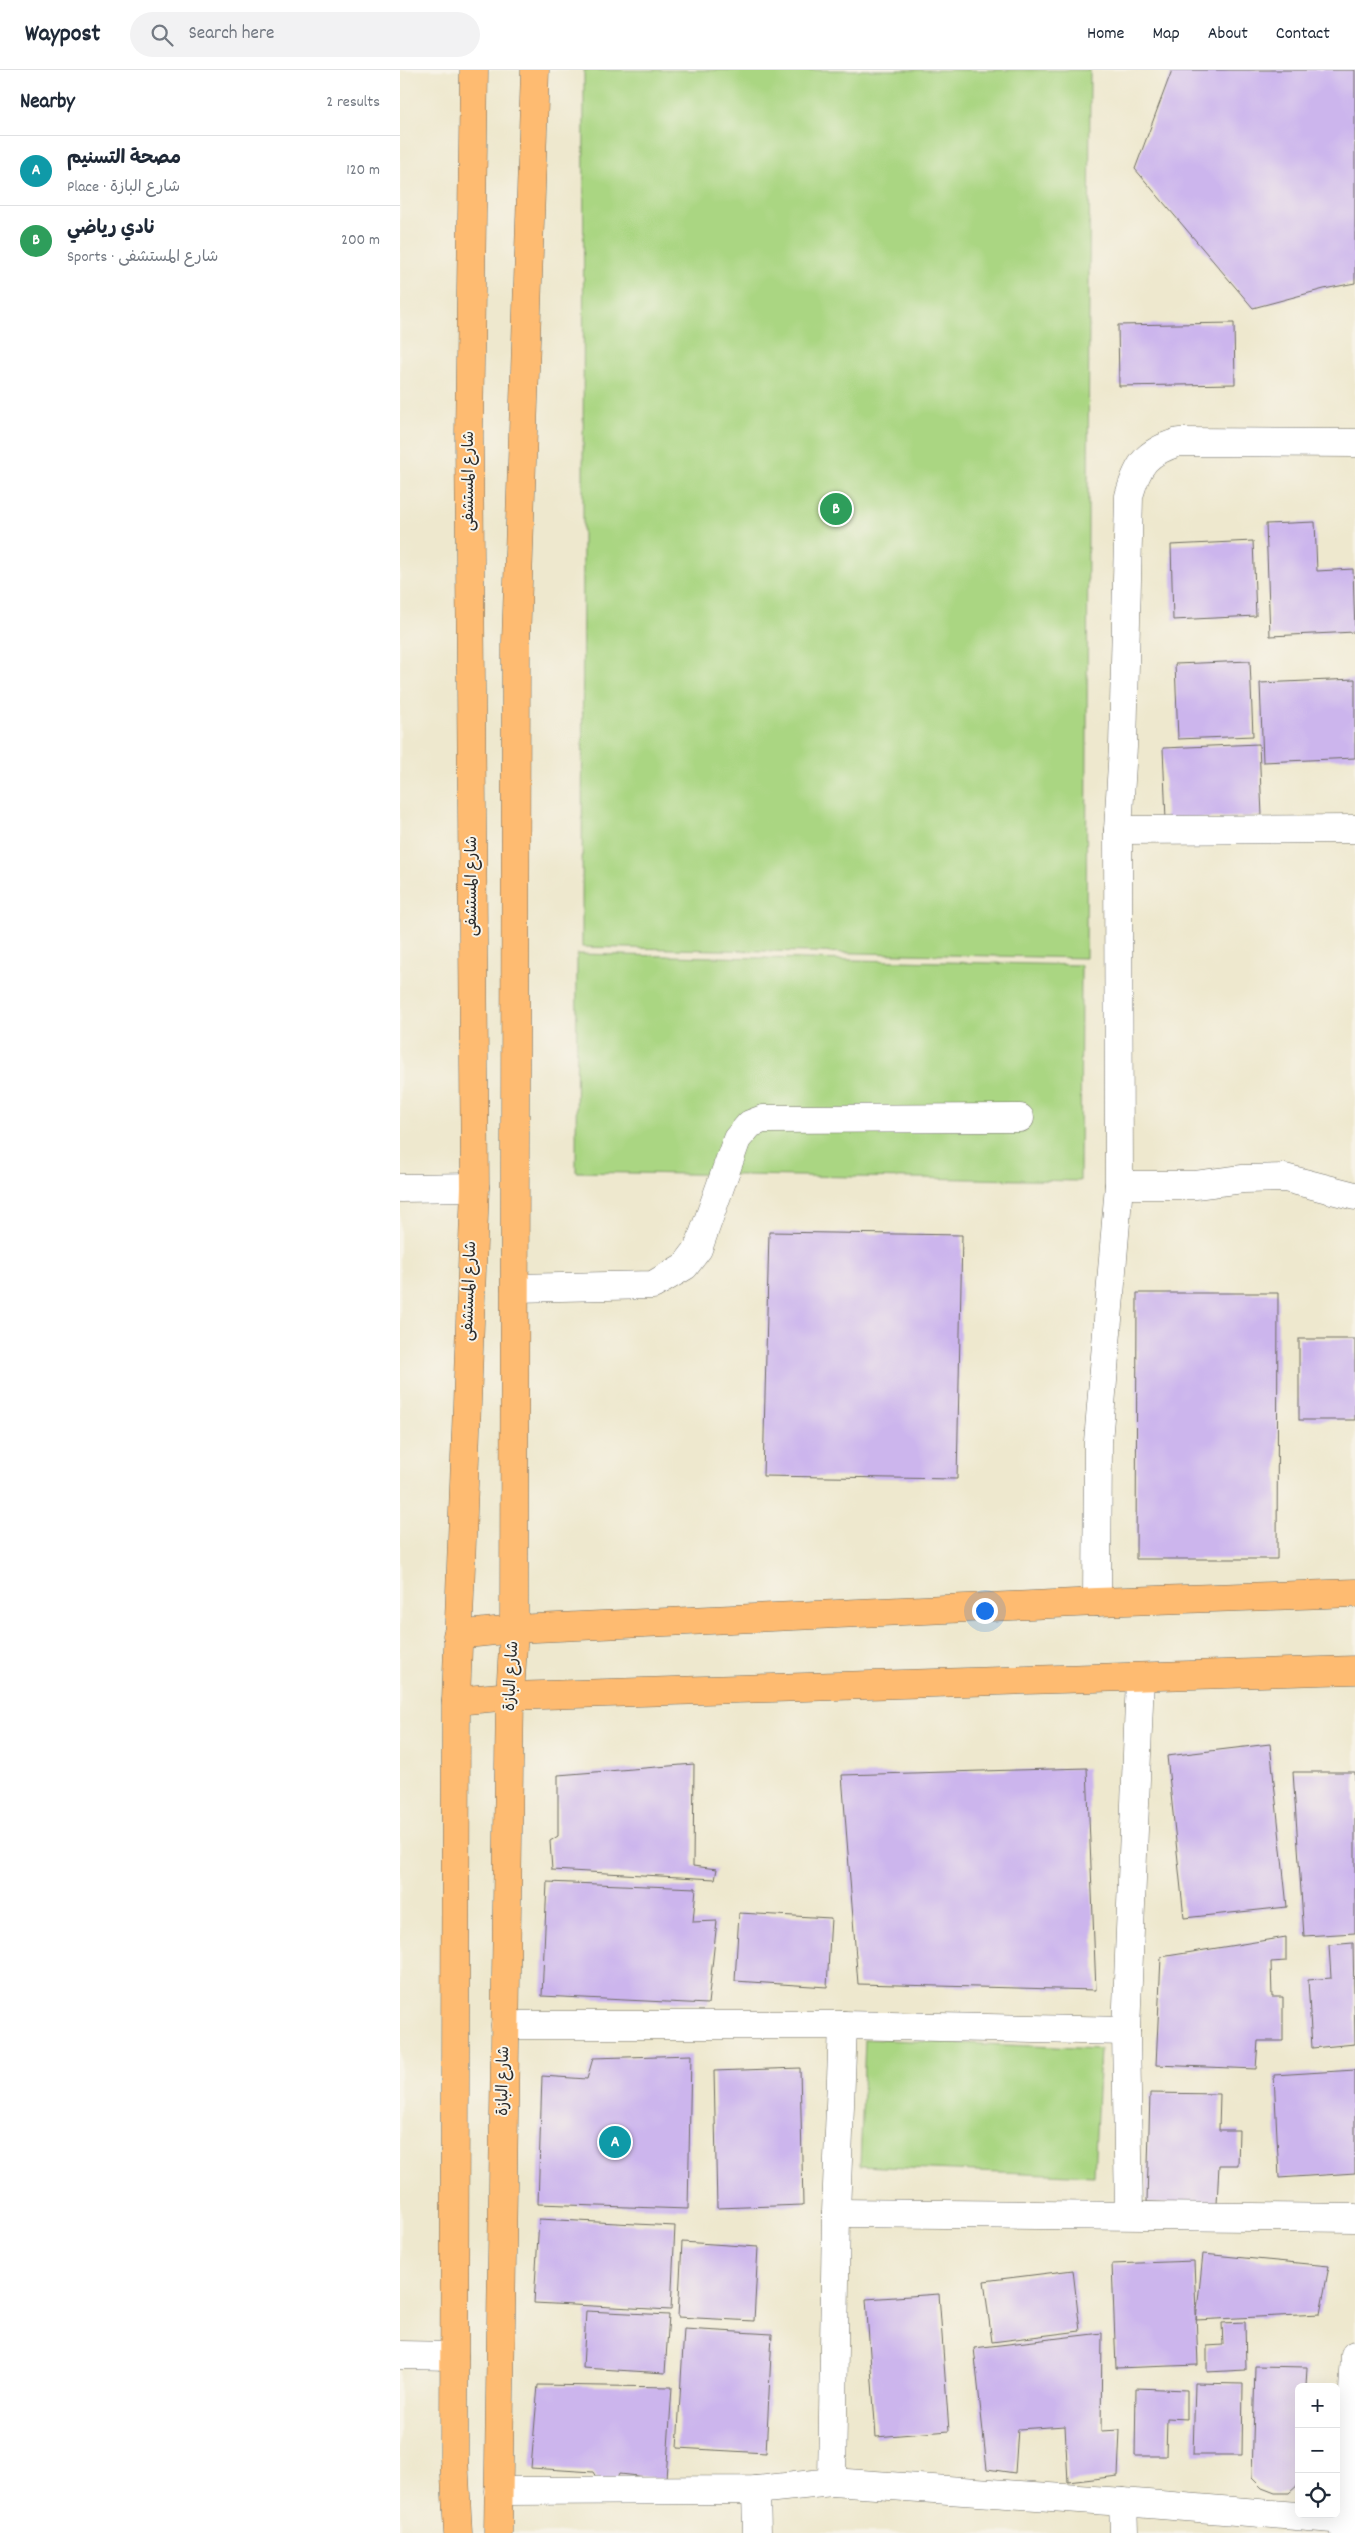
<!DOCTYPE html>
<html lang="en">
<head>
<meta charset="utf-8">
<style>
	body { margin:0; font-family:Dekko,"Playpen Sans Arabic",sans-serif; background:#f2f2f3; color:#1f2937 }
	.controls { position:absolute; right:15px; bottom:15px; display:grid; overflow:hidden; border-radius:8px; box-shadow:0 5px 20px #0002 }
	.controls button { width:45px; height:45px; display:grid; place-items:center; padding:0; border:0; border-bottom:1px solid #e0e1e3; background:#fff; color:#1f2937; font:25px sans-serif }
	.you { position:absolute; left:584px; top:1540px; width:18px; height:18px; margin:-12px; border:4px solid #fff; border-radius:50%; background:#1a73e8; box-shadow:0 0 0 8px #1a73e833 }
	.badge { display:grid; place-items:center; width:32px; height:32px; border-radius:50%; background:#1f6fb2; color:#fff; font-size:16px; font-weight:700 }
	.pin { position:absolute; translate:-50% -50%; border:2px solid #fff; box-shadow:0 1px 5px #0006 }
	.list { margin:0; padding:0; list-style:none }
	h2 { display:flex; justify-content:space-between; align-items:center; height:65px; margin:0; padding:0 20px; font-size:21px }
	h2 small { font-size:16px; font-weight:400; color:#747a83 }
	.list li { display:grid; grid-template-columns:32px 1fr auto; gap:15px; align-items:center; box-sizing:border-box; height:70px; padding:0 20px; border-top:1px solid #e0e1e3 }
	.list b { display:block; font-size:19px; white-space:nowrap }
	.list p { margin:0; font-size:16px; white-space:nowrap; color:#747a83 }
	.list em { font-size:16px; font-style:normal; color:#747a83 }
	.icon { flex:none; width:28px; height:28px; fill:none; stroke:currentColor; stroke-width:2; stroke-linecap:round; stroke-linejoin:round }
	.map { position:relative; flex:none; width:955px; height:2463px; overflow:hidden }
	header { display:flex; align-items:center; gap:30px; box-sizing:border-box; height:70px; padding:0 25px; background:#fff; border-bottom:1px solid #e0e1e3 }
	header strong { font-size:24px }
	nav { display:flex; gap:28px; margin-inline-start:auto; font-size:18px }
	.search { width:350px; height:45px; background:#f2f2f3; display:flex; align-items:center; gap:12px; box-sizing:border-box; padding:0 18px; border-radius:28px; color:#747a83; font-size:19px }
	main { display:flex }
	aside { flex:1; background:#fff }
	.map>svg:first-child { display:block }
</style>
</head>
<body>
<header>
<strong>Waypost</strong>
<div class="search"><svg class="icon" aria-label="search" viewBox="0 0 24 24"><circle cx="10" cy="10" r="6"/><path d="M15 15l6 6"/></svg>Search here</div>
<nav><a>Home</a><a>Map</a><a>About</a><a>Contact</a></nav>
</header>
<main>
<aside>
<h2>Nearby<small>2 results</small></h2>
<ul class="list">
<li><span class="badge" style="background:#0f9aa8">A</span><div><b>مصحة التسنيم</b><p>Place · شارع البازة</p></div><em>120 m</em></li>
<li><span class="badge" style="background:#2e9e5b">B</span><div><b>نادي رياضي</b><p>Sports · شارع المستشفى</p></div><em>200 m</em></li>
</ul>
</aside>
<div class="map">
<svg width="955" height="2463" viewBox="0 0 955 2463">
	<rect width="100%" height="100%" fill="#f7f3e8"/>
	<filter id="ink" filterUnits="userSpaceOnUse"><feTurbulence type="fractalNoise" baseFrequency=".02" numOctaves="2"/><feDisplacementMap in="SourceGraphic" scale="10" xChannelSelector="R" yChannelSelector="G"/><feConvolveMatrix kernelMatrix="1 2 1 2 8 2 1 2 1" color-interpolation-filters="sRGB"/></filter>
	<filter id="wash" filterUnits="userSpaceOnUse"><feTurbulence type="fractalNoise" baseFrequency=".0096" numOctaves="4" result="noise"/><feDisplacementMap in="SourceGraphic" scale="20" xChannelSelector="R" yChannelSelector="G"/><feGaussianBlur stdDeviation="1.12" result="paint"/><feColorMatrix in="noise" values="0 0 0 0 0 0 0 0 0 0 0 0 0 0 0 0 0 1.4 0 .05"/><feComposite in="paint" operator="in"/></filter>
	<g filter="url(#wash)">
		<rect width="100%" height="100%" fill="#eee8ce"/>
		<g fill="#aad682" stroke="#6a8056">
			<path d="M184 0H690L686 888 182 877Z"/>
			<path d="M177 884 681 895 680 1111 176 1102Z"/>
			<path d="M465 1969 700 1979 694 2106 460 2096Z"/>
		</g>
		<g id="blocks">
			<g fill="#ccb5ed">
				<path d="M772 0H955V213L924 219 853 238 735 99Z"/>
				<path d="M834 253 835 314 719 316 718 255Z"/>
				<path d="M915 452 917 501 953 499 955 562 870 566 866 454Z"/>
				<path d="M853 471 856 546 773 550 771 475Z"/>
				<path d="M850 591 853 666 778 669 775 594Z"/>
				<path d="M955 609V688L863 692 860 613Z"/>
				<path d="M859 674 862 746 766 750 763 678Z"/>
				<path d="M369 1162 562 1165 557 1409 363 1406Z"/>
				<path d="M737 1223H878L877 1489H736Z"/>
				<rect x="899" y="1269" width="56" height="81"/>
				<path d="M870 1674 887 1837 784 1848 767 1686Z"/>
				<path d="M294 1694 293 1796 317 1799 315 1809 152 1800 150 1771 158 1766V1705Z"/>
				<path d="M687 1698 696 1920 458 1914 442 1705Z"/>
				<path d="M893 1702H955V1863L904 1866Z"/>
				<path d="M147 1812 296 1818 293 1852 317 1851 308 1934 142 1926Z"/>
				<path d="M339 1843 431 1848 427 1917 335 1911Z"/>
				<path d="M886 1867V1891L871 1892 872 1927H883V1971H858L856 1999 756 1995 761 1887Z"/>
				<path d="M953 1873 955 1974 912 1978 908 1910 931 1908 929 1875Z"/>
				<path d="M291 1985 288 2139 138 2134 142 2006 187 2009 193 1988Z"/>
				<path d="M400 1998 403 2135 317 2138 314 2001Z"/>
				<path d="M955 2000V2103L879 2108 874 2005Z"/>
				<path d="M750 2023 820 2024 819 2060H839L838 2095H819L817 2134 747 2132Z"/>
				<path d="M139 2149 275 2156 271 2240 134 2233Z"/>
				<path d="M282 2172 358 2177 354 2251 278 2247Z"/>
				<path d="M803 2184 929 2196 920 2244 796 2250Z"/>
				<path d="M794 2191 798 2295 716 2298 712 2194Z"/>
				<path d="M673 2200 680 2261 592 2272 584 2211Z"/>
				<path d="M539 2224 549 2361 476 2367 466 2229Z"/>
				<path d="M186 2241 269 2245 265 2303 183 2298Z"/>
				<path d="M845 2252 846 2300 807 2302V2276L823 2275 822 2253Z"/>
				<path d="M284 2259 372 2264 366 2383 277 2378Z"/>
				<path d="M702 2263 701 2361 720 2360 718 2406 668 2412 665 2356 618 2359 615 2403 587 2399 574 2278Z"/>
				<path d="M855 2296 907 2297 906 2317H899V2414L889 2423H875L862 2418 852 2408Z"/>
				<path d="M795 2313 843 2314 842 2385H793Z"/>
				<path d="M138 2315 272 2317 266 2409 219 2404 216 2411 199 2412 193 2402 131 2398Z"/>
				<path d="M736 2318 787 2320V2349L767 2348 766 2386H735Z"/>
			</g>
		</g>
	</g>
	<g filter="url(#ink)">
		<use href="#blocks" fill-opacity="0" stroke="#6f6d64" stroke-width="1"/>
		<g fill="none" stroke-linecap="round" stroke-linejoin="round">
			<g stroke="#6f6d64" stroke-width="29">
				<g id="minor">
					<path d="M718 760 955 759"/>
					<path d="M719 1115H795L843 1109 885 1108 955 1126"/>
					<path d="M0 1118 75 1117"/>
					<path d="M115 1218 253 1215 285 1196 298 1179 337 1069 350 1054 363 1049 620 1048"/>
					<path d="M697 1532 698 1372 719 1115 718 760 723 677 729 426C738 394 746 382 779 372L955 373"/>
					<path d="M105 1955H443L726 1961"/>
					<path d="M436 2143 955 2148"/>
					<path d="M729 2144 726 1961 740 1608"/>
					<path d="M0 2285 54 2286"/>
					<path d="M432 2412 436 2143 443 1955"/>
					<path d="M356 2420 357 2463"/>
					<path d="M98 2421 356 2420 432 2412 723 2432 946 2450"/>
					<path d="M723 2432 724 2463"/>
					<path d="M945 2463 955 2285"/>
				</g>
			</g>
			<g stroke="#6f6d64" stroke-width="29">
				<g id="major">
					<path d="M57 1565 114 1559 697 1532 955 1523"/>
					<path d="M56 1631 110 1626 955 1600"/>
					<path d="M58 2463 54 2387 56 1631 75 1117 69 365 74 0"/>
					<path d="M98 2463 110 1626 114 1559 116 572 135 0"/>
				</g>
			</g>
			<use href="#minor" stroke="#fff" stroke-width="28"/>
			<use href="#major" stroke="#febb71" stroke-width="28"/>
		</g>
	</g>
	<g text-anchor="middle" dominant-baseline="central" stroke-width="4" stroke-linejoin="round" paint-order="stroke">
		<g font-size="16" fill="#2b2b2b" stroke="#f7f3e8">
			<text transform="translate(69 411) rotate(-90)">شارع المستشفى</text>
			<text transform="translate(72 816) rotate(-90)">شارع المستشفى</text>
			<text transform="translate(70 1221) rotate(-88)">شارع المستشفى</text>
			<text transform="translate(112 1606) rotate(-87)">شارع البازة</text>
			<text transform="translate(104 2011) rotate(-89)">شارع البازة</text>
		</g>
	</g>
</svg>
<div class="controls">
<button>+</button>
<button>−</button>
<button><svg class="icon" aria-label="locate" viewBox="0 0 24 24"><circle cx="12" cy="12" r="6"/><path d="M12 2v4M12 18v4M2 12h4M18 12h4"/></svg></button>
</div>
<div class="you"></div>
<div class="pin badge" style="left:215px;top:2072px;background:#0f9aa8">A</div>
<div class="pin badge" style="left:436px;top:439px;background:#2e9e5b">B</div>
</div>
</main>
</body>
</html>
